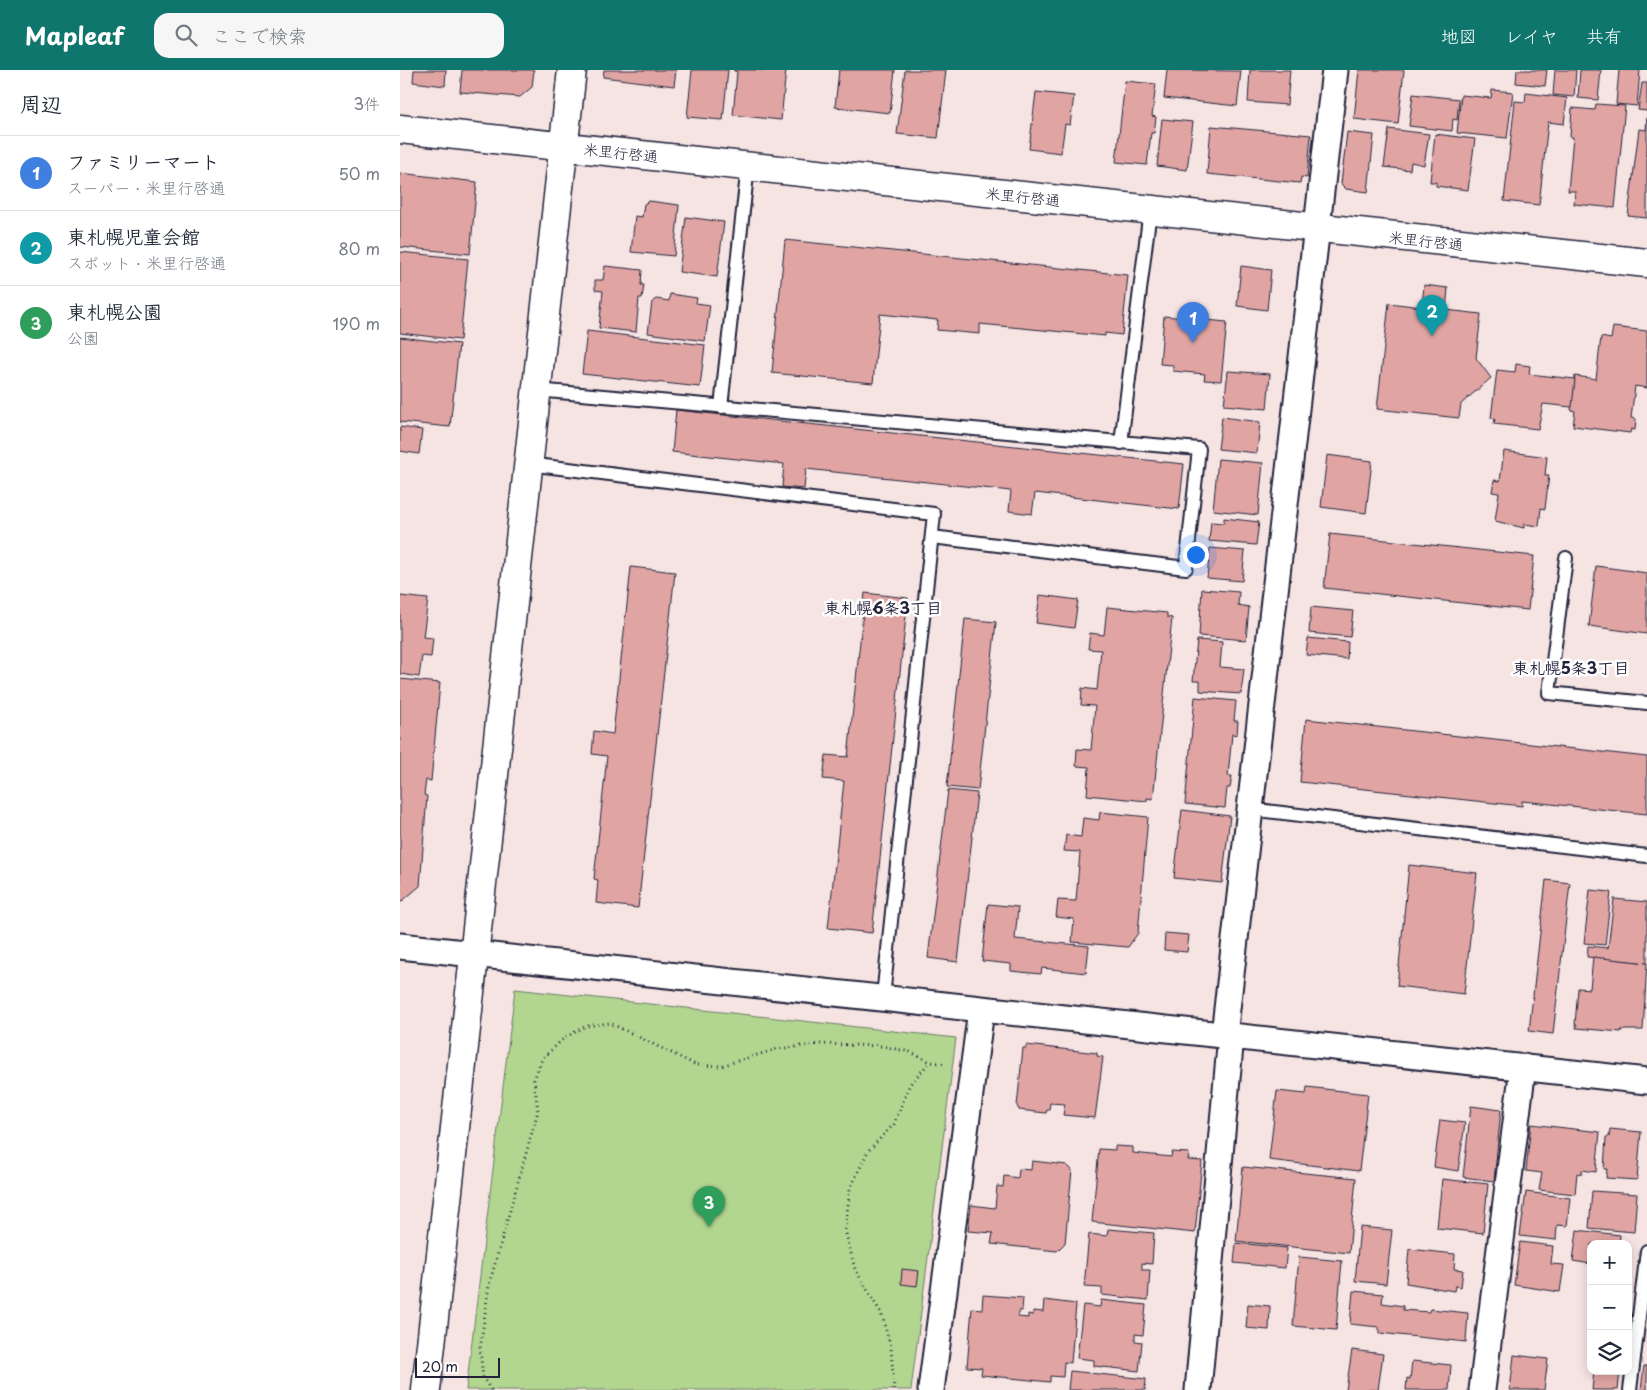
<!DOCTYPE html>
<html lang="ja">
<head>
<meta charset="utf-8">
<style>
	body { margin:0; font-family:"Playpen Sans","Klee One",sans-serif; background:#f6f6f7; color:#1f2937 }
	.controls { position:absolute; right:15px; bottom:15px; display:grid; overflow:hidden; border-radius:10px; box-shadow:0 2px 12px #0003 }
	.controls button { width:45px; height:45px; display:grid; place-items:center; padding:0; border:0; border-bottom:1px solid #e0e1e3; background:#fff; color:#1f2937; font:25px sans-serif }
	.scale { position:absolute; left:15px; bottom:12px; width:85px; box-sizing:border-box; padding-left:5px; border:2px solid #22223b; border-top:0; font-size:14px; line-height:18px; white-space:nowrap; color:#22223b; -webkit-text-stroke:4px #fff; paint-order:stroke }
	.you { position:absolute; left:795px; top:484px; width:18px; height:18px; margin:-12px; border:4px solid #fff; border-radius:50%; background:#1a73e8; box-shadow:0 0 0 8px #1a73e833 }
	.badge { display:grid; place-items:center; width:32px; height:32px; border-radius:50%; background:#0f766e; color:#fff; font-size:16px; font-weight:700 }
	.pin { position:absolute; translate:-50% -41px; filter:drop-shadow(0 1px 2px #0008) }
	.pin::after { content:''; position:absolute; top:26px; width:18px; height:15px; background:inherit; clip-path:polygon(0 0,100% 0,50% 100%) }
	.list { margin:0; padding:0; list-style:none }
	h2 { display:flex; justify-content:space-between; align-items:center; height:65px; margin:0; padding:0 20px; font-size:21px }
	h2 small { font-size:16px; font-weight:400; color:#747a83 }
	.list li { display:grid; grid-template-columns:32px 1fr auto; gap:15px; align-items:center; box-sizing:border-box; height:75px; padding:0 20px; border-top:1px solid #e0e1e3 }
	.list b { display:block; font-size:19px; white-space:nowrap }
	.list p { margin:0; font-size:16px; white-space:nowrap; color:#747a83 }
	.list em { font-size:16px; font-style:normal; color:#747a83 }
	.icon { flex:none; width:28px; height:28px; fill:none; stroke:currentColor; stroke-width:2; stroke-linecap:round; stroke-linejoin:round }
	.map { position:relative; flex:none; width:1247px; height:1320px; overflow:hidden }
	header { display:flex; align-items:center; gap:30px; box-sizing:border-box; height:70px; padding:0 25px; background:#0f766e; color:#fff }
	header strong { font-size:24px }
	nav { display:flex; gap:28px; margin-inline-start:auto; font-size:18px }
	.search { width:350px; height:45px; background:#f6f6f7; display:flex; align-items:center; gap:12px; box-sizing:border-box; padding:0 18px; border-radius:15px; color:#747a83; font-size:19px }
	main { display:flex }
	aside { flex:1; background:#fff }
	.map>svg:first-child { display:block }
</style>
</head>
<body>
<header>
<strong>Mapleaf</strong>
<div class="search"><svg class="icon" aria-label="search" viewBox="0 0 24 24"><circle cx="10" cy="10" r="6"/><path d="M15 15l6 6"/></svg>ここで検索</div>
<nav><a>地図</a><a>レイヤ</a><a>共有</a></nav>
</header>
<main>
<aside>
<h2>周辺<small>3件</small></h2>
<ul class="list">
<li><span class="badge" style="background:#3f7fe0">1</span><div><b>ファミリーマート</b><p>スーパー · 米里行啓通</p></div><em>50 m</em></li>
<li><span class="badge" style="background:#0f9aa8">2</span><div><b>東札幌児童会館</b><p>スポット · 米里行啓通</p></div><em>80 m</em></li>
<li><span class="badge" style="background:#2e9e5b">3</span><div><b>東札幌公園</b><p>公園</p></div><em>190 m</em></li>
</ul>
</aside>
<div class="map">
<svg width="1247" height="1320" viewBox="0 0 1247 1320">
	<rect width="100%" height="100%" fill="#f6e4e3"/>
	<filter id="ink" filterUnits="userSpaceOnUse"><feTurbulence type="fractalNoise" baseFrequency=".02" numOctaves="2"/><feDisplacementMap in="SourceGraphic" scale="10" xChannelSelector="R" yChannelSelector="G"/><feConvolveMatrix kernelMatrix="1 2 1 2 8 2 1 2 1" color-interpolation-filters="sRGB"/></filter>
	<g filter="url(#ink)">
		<path fill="#b2d690" stroke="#6a7c66" d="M115 919 556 968 511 1320H66Z"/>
		<g fill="#e0a5a3" stroke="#22223b">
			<path d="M14 0H46L45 16 13 12Z"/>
			<path d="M62 0H134L132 17 120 27 60 22Z"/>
			<path d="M204 0H276L274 16 203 7Z"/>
			<path d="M292 0H328L323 50 287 47Z"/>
			<path d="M333 0H386L381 50 333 45 337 2Z"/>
			<path d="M439 0H495L490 43 435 37Z"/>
			<path d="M505 0H546L538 68 497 64Z"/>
			<path d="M767 0 841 1 837 36 764 28Z"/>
			<path d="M850 0H890L887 35 848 32Z"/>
			<path d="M959 0H1004L998 54 954 49Z"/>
			<path d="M1117 0H1147L1145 16 1116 13Z"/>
			<path d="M1155 0H1176L1174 27 1153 25Z"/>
			<path d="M1180 0H1201L1198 30 1178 28Z"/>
			<path d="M1219 0H1240L1237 36 1216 34Z"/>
			<path d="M725 11 756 14 752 46 756 47 754 63H751L747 95 716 92Z"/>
			<path d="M1242 13H1247V41L1238 40Z"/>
			<path d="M1092 20 1113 22 1107 68 1057 63 1061 25 1091 28Z"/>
			<path d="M636 22 674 26 670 55 665 54 661 83 629 79Z"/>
			<path d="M1126 23 1167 28 1164 54 1148 52 1139 135 1104 131 1115 31 1125 32Z"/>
			<path d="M1013 24 1059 29 1057 50 1053 49 1052 61 1009 56Z"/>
			<path d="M1196 34 1225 36 1215 138 1174 134 1175 121H1168L1173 67H1170L1172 38 1195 40Z"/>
			<path d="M1247 47V148L1228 146 1239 59 1246 60Z"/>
			<path d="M762 49 793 52 787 100 757 96Z"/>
			<path d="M811 56 911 65 907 108 901 107 900 113 807 104Z"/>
			<path d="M989 59 1029 64 1024 95 1011 92 1010 100 984 97Z"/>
			<path d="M947 62 974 65 968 122 946 119 941 114Z"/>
			<path d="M1035 64 1075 69 1068 120 1036 116V112H1030Z"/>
			<path d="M0 103 77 112 70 184 0 177Z"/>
			<path d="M249 131 279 135 274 186 231 182 235 146 242 147 244 134Z"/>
			<path d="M286 147 324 152 317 207 279 202Z"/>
			<path d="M385 170 728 205 722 265 705 263V266L580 254V264L537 260 538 250 480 244 473 313 372 303Z"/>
			<path d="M0 182 68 189 60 270 0 263Z"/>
			<path d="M205 196 242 200 241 215H244L242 228H239L236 262 199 258 203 221 195 220V210H203Z"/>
			<path d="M841 196 871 200 867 240 837 236Z"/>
			<path d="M1024 215 1048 218 1046 240 1081 244 1076 288 1091 308 1061 334 1059 348 977 339 989 233 1022 237Z"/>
			<path d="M270 224 297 228 296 233 310 235 305 271 248 263 252 232 256 229 269 231Z"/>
			<path d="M764 246 827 252 821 311 804 310 805 304 773 301V295L760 294Z"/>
			<path d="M1213 257 1247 261V318L1235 316 1231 348 1236 349 1235 360 1231 359 1230 363 1173 356 1175 341 1171 340 1175 306 1196 309 1201 267 1211 269Z"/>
			<path d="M187 261 305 275 300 317 182 304Z"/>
			<path d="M0 267 59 274 50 357 0 352Z"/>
			<path d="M1116 294 1130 296 1129 304 1175 309 1172 337 1143 334 1138 359 1094 354 1095 349 1091 348 1097 300 1115 302Z"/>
			<path d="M828 301 870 304 867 339 824 335Z"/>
			<path d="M276 340 784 394 779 439 635 423 632 444 609 441 611 421 406 399 404 419 382 417 384 394 272 382Z"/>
			<path d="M822 347 860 352 857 383 818 379Z"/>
			<path d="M0 357 22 360 19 384 0 381Z"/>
			<path d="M1104 381 1147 387 1145 405H1149L1145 439 1141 438 1139 456 1124 454V458L1095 451 1099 423 1092 422 1094 410 1100 411Z"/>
			<path d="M927 385 972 391 966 443 921 437Z"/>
			<path d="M818 389 863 393 858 445 813 440Z"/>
			<path d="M824 448 859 452 856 475 809 471 811 452 824 453Z"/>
			<path d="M930 464 1134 486 1128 540 924 518Z"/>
			<path d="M810 478 845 481 842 511 807 508Z"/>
			<path d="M1196 496 1247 503V564L1189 556Z"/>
			<path d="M231 497 275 502 238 838 196 833 198 810 194 809 207 686 192 684 194 661 213 664Z"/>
			<path d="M802 519 839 522 838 535 849 537 846 570 799 566Z"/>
			<path d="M465 523 508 528 472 863 428 858 444 711 423 709 426 685 448 687Z"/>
			<path d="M640 525 678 530 674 558 636 553Z"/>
			<path d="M0 526 28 529 23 567 33 568 31 587 22 586 19 607 0 604Z"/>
			<path d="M707 537 767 543V547L772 548 753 729 747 728V731L687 725 689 697 676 696 677 679 691 680 695 636 681 635 682 618 697 620 701 580 688 579 690 563 704 565Z"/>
			<path d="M911 537 953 541 950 567 909 563Z"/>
			<path d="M565 549 596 552 578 720 547 717Z"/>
			<path d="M908 568 948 572 947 589 906 585Z"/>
			<path d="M797 570 822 572 820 597 844 599 841 624 800 621V611H793Z"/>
			<path d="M0 609 40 613 31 711 26 710 24 725 27 726 20 816 0 833Z"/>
			<path d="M795 627 836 631 834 651H838L837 665 832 664 828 706H832L830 718H827L825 738 785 734Z"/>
			<path d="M906 649 1247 687V744L1122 731V736L900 712Z"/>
			<path d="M548 720 577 723 558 892 528 888Z"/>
			<path d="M782 740 830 746 822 813 774 808Z"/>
			<path d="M700 742 748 747 738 863 728 877 672 872 674 849 656 847 658 830 676 831 680 782 664 781 666 765 681 767 683 748 699 750Z"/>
			<path d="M1009 795 1077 803 1064 924 997 916Z"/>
			<path d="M1146 810 1170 813 1153 964 1129 961Z"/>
			<path d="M1190 820 1211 822 1205 875 1184 873Z"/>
			<path d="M1214 829 1247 832V893L1187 887 1188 876 1208 878Z"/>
			<path d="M588 834 618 837 615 869 689 876 686 903 642 898 641 904 611 901V894L582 891Z"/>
			<path d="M765 863 789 865 787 882 764 880Z"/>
			<path d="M1193 887 1247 893 1243 960H1221V962L1176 958 1177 955H1175L1178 918 1190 919Z"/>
			<path d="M626 975 697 983V986L703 987 695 1048 663 1045 665 1034 650 1033 649 1040H647L646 1043 619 1040 617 1036 623 978H626Z"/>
			<path d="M907 1017 968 1024 959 1101 869 1090 877 1021 906 1024Z"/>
			<path d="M1071 1036 1101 1040 1094 1111 1063 1107Z"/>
			<path d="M1040 1050 1065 1053 1058 1101 1034 1097Z"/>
			<path d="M1131 1054 1200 1062 1196 1102 1182 1100V1104L1177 1103 1175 1124 1139 1120 1142 1103 1126 1101Z"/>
			<path d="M1210 1059 1241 1062 1237 1110 1206 1108 1207 1099H1204L1206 1067H1209Z"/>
			<path d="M715 1076 733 1077V1083L771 1087 772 1082 789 1083 788 1090 802 1091 795 1163 692 1152 699 1079 715 1080Z"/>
			<path d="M632 1091 667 1095 672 1100 665 1173 657 1181 591 1174 593 1163 568 1161 571 1135 595 1138 597 1116 603 1117 604 1106 618 1108 619 1099 631 1100Z"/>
			<path d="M843 1097 956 1108 949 1183 836 1171Z"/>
			<path d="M1042 1109 1088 1114 1083 1163 1037 1158Z"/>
			<path d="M1192 1121 1237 1124 1234 1162 1189 1158Z"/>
			<path d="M1126 1122 1170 1128 1167 1156 1157 1155 1156 1170 1120 1166Z"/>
			<path d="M960 1157 992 1160 986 1214 955 1211Z"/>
			<path d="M708 1159 754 1163 752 1194 742 1193V1200H750L748 1230 702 1225V1218L684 1217 689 1164 707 1166Z"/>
			<path d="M1177 1160 1220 1165 1219 1174H1191V1194L1173 1191Z"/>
			<path d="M1120 1172 1153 1176 1151 1194 1164 1195 1160 1222 1114 1215Z"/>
			<path d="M836 1173 887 1178 885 1198 834 1193Z"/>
			<path d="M1009 1179 1055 1184 1054 1199 1063 1200 1061 1217 1055 1216 1054 1221 1006 1213Z"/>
			<path d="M899 1187 942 1191 936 1260 893 1256Z"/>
			<path d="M502 1199 519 1201 517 1216 501 1214Z"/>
			<path d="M953 1221 983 1224 982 1233 1003 1236V1240L1029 1242 1030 1239 1068 1243 1066 1272 979 1263V1257L950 1254Z"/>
			<path d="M583 1225 623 1228 622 1241H619L618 1247 628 1248V1244L633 1245V1241L643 1242 644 1230 676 1234 671 1293 664 1292 663 1307 650 1306V1312L581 1305 582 1298 567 1297 572 1238 582 1239Z"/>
			<path d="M701 1230 746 1235 743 1265 735 1264V1271L742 1272 739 1301 694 1296V1290L677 1288 683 1235 700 1237Z"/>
			<path d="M848 1234 870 1236 869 1260 846 1258Z"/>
			<path d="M952 1280 983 1284 978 1320H946Z"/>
			<path d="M1114 1285 1148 1289 1144 1320H1110Z"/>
			<path d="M1012 1291 1051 1295 1049 1320H1006L1007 1308 1010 1309Z"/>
			<path d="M1244 1296H1247V1320H1241Z"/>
			<path d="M670 1301 746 1309 745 1320H668Z"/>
			<path d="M1194 1301H1220L1218 1320H1192Z"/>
		</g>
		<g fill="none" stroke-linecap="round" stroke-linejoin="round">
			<g stroke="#22223b" stroke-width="16">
				<g id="service">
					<path d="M136 320 799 379 786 498 532 467"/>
					<path d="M321 337 348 96"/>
					<path d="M721 373 750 140"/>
					<path d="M128 394 534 444 483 927"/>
					<path d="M1166 488 1149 623 1247 633"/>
					<path d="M849 739 1247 786"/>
					<path d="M1230 1320 1247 1181"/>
				</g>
			</g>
			<g stroke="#22223b" stroke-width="29">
				<g id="minor">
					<path d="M0 876 1247 1011"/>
					<path d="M824 965 935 0"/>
					<path d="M531 1320 581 940"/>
					<path d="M798 1320 831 966"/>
					<path d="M1082 1320 1123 997"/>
				</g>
			</g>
			<g stroke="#22223b" stroke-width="31">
				<g id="tertiary">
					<path d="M0 59 1247 193"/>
					<path d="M26 1320 172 0"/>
				</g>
			</g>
			<g stroke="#22223b" stroke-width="3" stroke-dasharray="1 4" stroke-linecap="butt">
				<path d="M91 1320 83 1308 80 1279 89 1215 138 1041 134 1010 142 989 164 968 186 956 210 953 296 995 321 996 377 979 421 974 482 976 510 982 530 992 547 994"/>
				<path d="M494 1320 491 1277 481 1243 455 1199 445 1160 450 1119 468 1081 494 1054 510 1014 530 992"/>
			</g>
			<use href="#service" stroke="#fff" stroke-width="12"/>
			<use href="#minor" stroke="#fff" stroke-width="25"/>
			<use href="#tertiary" stroke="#fff" stroke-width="28"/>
		</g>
	</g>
	<g text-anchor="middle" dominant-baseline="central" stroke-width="5" stroke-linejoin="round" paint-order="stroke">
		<g font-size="15" fill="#22223b" stroke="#fff">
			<text transform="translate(221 82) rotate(6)">米里行啓通</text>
			<text transform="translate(623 126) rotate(6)">米里行啓通</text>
			<text transform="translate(1026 170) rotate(6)">米里行啓通</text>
		</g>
		<g font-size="16" font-weight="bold" fill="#22223b" stroke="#fff">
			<text x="483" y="537">東札幌6条3丁目</text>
			<text x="1171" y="597">東札幌5条3丁目</text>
		</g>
	</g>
</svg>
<div class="controls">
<button>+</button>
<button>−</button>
<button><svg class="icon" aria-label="layers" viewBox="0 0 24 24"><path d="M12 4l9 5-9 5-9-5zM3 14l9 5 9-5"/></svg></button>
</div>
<div class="scale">20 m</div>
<div class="you"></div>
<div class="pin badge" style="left:793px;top:273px;background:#3f7fe0">1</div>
<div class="pin badge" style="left:1032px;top:266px;background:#0f9aa8">2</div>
<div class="pin badge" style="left:309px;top:1157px;background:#2e9e5b">3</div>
</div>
</main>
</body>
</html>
